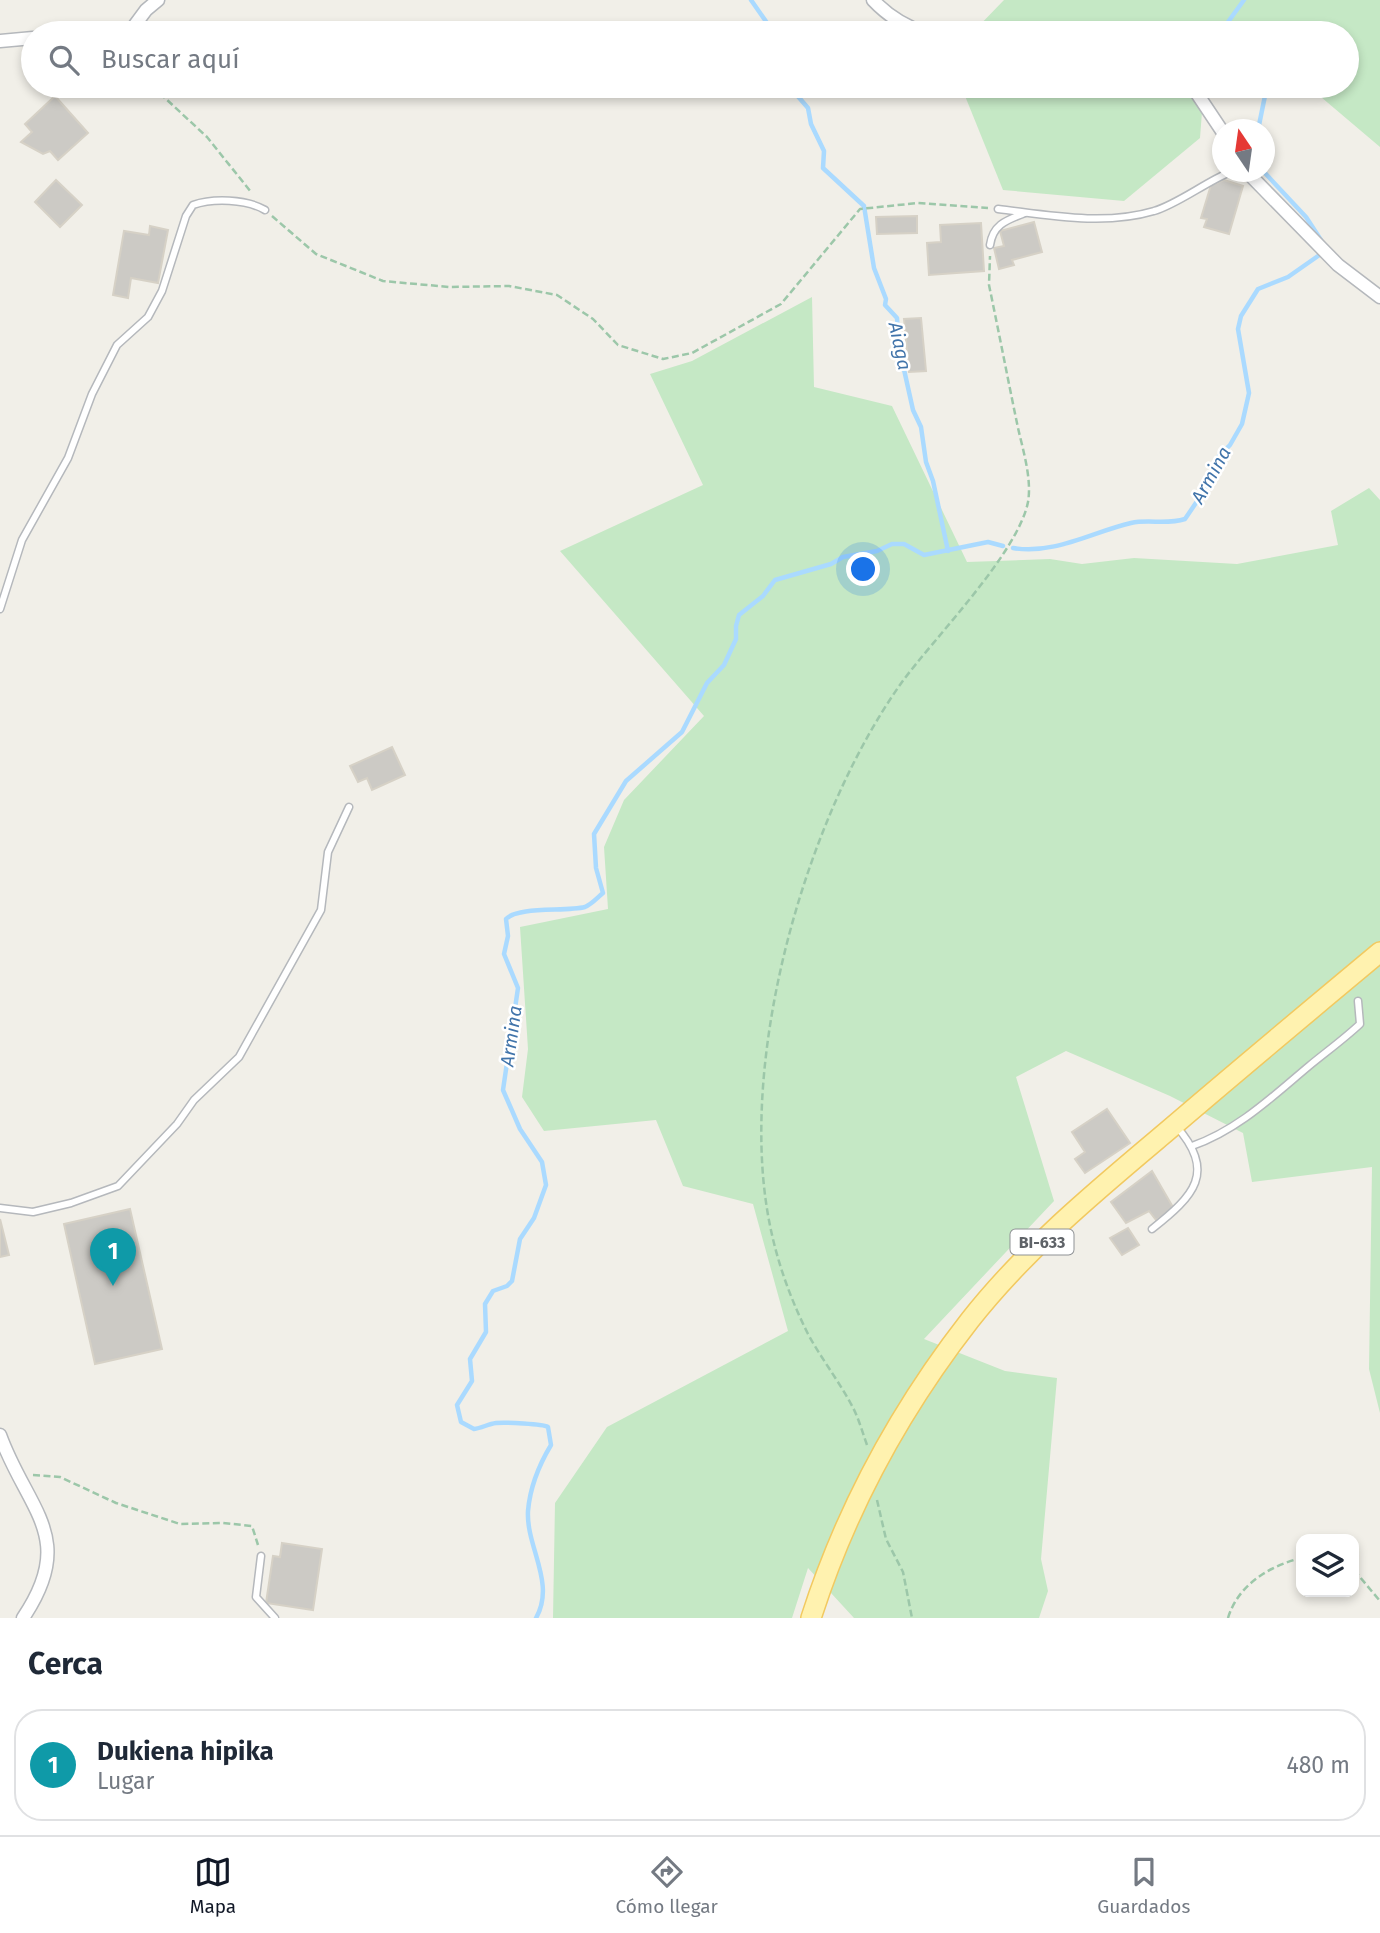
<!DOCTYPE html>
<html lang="es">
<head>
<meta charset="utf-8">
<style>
	body { margin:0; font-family:"Fira Sans",sans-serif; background:#f6f6f7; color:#1f2937 }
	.controls { position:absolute; right:21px; bottom:21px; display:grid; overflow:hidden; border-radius:14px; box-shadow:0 4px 10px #0003 }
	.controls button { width:63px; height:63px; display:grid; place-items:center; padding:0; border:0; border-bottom:2px solid #e0e1e3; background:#fff; color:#1f2937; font:35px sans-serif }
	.compass { position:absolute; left:1212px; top:119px; width:63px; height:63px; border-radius:50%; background:#fff; box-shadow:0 4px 10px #0003; rotate:347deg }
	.you { position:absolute; left:864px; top:570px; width:24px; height:24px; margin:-18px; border:5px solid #fff; border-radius:50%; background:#1a73e8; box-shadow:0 0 0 10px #1a73e833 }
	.badge { display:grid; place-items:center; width:46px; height:46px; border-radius:50%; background:#111827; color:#fff; font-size:23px; font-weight:700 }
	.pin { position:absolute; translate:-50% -58px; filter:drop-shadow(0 2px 4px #0008) }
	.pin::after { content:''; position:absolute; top:37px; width:24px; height:21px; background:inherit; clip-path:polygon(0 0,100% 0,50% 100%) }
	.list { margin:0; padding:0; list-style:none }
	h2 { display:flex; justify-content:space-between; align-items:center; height:91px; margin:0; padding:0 28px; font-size:30px }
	h2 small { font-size:23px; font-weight:400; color:#747a83 }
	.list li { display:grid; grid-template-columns:46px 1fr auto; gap:21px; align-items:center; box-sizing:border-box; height:112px; margin:0 14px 14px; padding:0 14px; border:2px solid #e0e1e3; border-radius:28px }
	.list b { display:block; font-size:26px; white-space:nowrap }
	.list p { margin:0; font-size:23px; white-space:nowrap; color:#747a83 }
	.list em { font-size:23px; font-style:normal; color:#747a83 }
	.icon { flex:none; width:38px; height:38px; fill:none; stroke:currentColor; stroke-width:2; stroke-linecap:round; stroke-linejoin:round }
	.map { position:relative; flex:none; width:1380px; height:1618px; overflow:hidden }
	.search { position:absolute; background:#fff; box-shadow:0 4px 10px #0003; left:21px; right:21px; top:21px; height:77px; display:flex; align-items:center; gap:18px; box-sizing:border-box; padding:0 24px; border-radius:38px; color:#747a83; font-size:26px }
	.sheet { height:217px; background:#fff }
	nav { display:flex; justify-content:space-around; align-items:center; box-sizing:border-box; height:98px; border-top:2px solid #e0e1e3; background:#fff; font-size:19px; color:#747a83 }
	nav a { display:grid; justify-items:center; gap:4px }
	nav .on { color:#111827 }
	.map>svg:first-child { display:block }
</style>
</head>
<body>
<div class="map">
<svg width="1380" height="1618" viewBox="0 0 1380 1618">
	<rect width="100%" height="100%" fill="#f1efe8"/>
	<g fill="#c5e8c5">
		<path d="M1004 0H1380V147L1308 86H1347V33H972Z"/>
		<path d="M961 86H1204L1200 138 1124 201 1003 190Z"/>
		<path d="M812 297 814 387 892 406 967 562 1050 559 1082 564 1134 558 1237 564 1338 545 1331 511 1369 488 1380 500V1413L1369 1369 1372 1167 1252 1182 1243 1133 1170 1096 1066 1051 1016 1077 1054 1201 924 1339 1005 1371 1057 1378 1041 1559 1048 1591 1039 1618H854L808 1568 792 1618H553L555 1503 607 1427 788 1331 753 1204 683 1186 656 1120 544 1131 522 1097 528 1049 520 927 608 909 604 847 624 800 704 716 560 551 703 485 650 374 692 361Z"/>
	</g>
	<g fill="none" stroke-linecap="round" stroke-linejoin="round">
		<g stroke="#aadaff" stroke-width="4.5">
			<path d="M751 0 774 33"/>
			<path d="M1227 33 1228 22 1244 0"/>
			<path d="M789 86 808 108 811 124 824 151 823 168 864 206 874 268 886 299 885 305 897 318 899 347 913 410 921 427 926 462 933 481 948 551"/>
			<path d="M1258 130 1267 86"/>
			<path d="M1264 172 1306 217 1321 240"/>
			<path d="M1013 548C1054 555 1092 532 1131 523 1149 519 1166 525 1185 519L1204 491 1216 459 1230 445 1242 424 1249 393 1238 329 1241 316 1258 289 1288 277 1318 256"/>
			<path d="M536 1618C556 1583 526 1547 528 1511 530 1487 539 1465 551 1445L548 1427C544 1424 504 1422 496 1423 488 1424 482 1428 474 1429L461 1422 457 1405 472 1381 470 1359 486 1332 485 1304 493 1291 507 1286 512 1281 520 1239 534 1218 546 1185 542 1162 520 1129 503 1090 518 988 504 954 508 936 506 919C518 906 565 912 585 907 592 904 597 898 603 893L596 868 594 834 626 781 682 732 707 683 724 665 736 639V626L739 615 763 596 775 580 831 564 843 557 877 551 892 544H904L924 555 988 542 1003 546"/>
		</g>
	</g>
	<g fill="#cccac5" stroke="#d6d1c6" stroke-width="2">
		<path d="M55 96 88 133 58 160 50 151 43 154 21 142 32 132 25 124Z"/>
		<path d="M56 180 82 205 60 227 35 202Z"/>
		<path d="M1224 180 1243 186 1229 234 1204 227 1207 219 1201 218 1211 185Z"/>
		<path d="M917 216V233L877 234 876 217Z"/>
		<path d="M1034 222 1042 252 1012 260 1014 265 999 269 994 248 1004 246 1000 231Z"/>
		<path d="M981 223 984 271 929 275 927 243 941 242 940 225Z"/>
		<path d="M150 226 168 230 158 283 131 278 128 298 113 295 124 231 149 235Z"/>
		<path d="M921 318 926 371 909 372 904 319Z"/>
		<path d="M392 747 405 775 372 790 367 778 358 782 350 766Z"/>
		<path d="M1107 1109 1130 1143 1085 1173 1075 1159 1085 1152 1072 1132Z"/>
		<path d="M1152 1171 1174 1209 1156 1220 1149 1211 1126 1223 1111 1202Z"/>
		<path d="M130 1209 162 1349 95 1364 64 1224Z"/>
		<path d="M0 1219 9 1255 0 1257Z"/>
		<path d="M1128 1228 1139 1245 1122 1255 1110 1238Z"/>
		<path d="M282 1543 322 1549 313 1610 266 1603 273 1556 280 1557Z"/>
	</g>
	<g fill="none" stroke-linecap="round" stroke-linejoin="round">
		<g stroke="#b5b8bc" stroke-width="9">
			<g id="lane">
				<path d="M998 209C1048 215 1104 226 1154 211 1176 205 1206 182 1230 172"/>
				<path d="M990 245C993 224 1007 220 1025 213"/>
				<path d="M0 609 22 540 68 458 92 394 117 345 148 317 162 291 186 216 193 205C213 198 246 199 265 210"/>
				<path d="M1192 1146C1238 1130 1273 1096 1309 1066 1326 1052 1344 1039 1360 1024L1358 1001"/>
				<path d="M0 1208 33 1212 71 1203 118 1186 177 1124 194 1100 239 1057 321 910 328 852 349 807"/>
				<path d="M1152 1229C1194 1196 1217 1172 1176 1126"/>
				<path d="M261 1556 256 1597 275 1618"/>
			</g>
		</g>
		<g stroke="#b5b8bc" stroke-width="15">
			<g id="street">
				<path d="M873 0C888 16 904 26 925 33"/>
				<path d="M129 33 146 10 158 0"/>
				<path d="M0 41 33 38"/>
				<path d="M1192 86 1222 131"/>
				<path d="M1247 172 1338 265 1380 297"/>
				<path d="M0 1435C27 1510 78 1537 23 1618"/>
			</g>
		</g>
		<g stroke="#f2c960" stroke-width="22">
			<path id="primary" d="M811 1618C846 1509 899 1411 970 1320 1026 1249 1096 1191 1165 1133 1236 1072 1308 1012 1380 952"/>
		</g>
		<g stroke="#9cc7a9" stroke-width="2.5" stroke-dasharray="7 3.5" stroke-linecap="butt">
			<path d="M152 86 207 137 251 192"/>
			<path d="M272 216 316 254 383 281 449 287 509 286 557 295 593 319 618 345 663 359 692 353 781 304 860 209 918 203 988 208"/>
			<path d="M867 1445C862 1431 858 1416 851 1404 838 1380 821 1358 808 1334 788 1294 774 1253 767 1209 741 1047 807 815 902 682 935 637 1018 553 1028 502 1032 479 1023 450 1018 428 1008 380 999 333 989 285L990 256"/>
			<path d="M33 1475 60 1477 116 1503 180 1524 223 1523 252 1526 258 1545"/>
			<path d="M877 1500 886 1539 903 1572 912 1618"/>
			<path d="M1354 1570 1380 1601"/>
			<path d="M1228 1618C1238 1585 1269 1566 1301 1558"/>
		</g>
		<use href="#lane" stroke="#fff" stroke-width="6"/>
		<use href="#street" stroke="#fff" stroke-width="12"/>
		<use href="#primary" stroke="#fff2af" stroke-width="19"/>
	</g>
	<g text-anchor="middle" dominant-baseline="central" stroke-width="5" stroke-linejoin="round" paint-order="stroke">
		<rect fill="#fff" stroke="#8f9295" stroke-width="2" x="1010.5" y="1229.5" width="63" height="25" rx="5"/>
		<g font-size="16" font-weight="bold" fill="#5f6368">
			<text x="1042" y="1242">BI-633</text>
		</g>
		<g font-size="19" font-style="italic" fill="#4174aa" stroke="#fff">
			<text transform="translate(900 346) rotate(78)">Aiaga</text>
			<text transform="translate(1211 475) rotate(-61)">Armina</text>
			<text transform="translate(511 1036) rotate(-82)">Armina</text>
		</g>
	</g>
</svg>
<div class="controls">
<button><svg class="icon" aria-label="layers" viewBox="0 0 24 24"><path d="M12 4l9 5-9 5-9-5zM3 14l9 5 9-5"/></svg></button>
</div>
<svg class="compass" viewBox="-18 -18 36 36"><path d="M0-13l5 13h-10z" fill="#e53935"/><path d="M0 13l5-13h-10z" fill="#747a83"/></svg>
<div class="you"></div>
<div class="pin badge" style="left:113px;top:1286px;background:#0f9aa8">1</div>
<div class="search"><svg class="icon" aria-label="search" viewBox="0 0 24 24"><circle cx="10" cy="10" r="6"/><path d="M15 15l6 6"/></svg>Buscar aquí</div>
</div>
<section class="sheet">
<h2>Cerca<small></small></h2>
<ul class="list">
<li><span class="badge" style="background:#0f9aa8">1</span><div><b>Dukiena hipika</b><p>Lugar</p></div><em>480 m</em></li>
</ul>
</section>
<nav>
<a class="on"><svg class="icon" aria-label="map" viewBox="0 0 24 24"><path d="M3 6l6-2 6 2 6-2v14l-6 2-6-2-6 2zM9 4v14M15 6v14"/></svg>Mapa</a>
<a><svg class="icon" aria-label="directions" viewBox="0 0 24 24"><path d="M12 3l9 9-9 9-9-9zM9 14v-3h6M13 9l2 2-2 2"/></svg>Cómo llegar</a>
<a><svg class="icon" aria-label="saved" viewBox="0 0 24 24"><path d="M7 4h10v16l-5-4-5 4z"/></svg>Guardados</a>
</nav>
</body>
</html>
